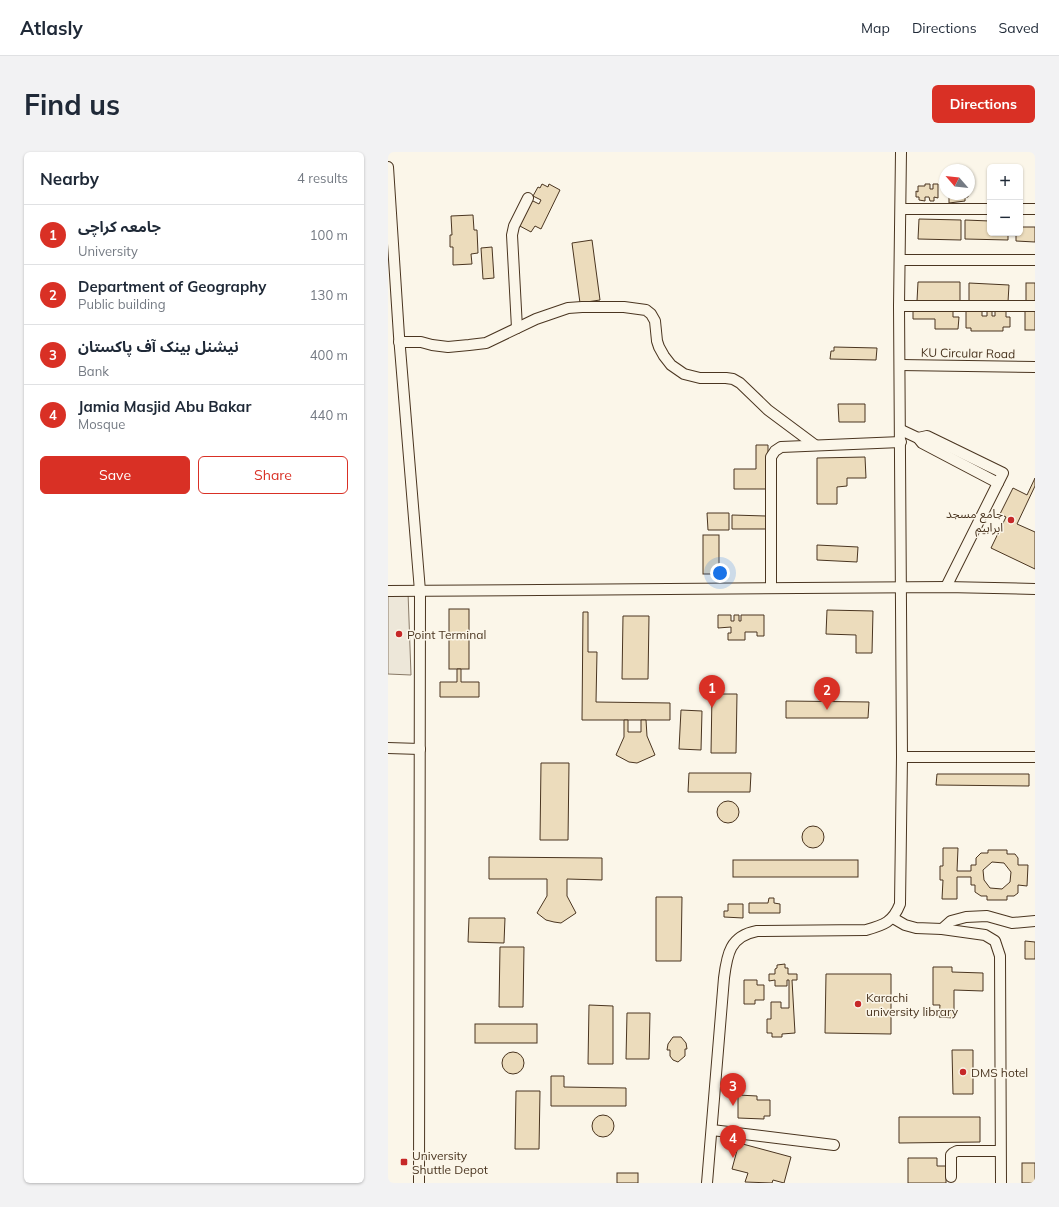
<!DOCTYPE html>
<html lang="en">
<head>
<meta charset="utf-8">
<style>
	body { margin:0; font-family:Mulish,"Noto Sans Arabic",sans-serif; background:#f2f2f3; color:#1f2937 }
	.controls { position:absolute; right:12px; top:12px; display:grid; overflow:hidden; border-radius:6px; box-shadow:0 1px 3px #0004 }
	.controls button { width:36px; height:36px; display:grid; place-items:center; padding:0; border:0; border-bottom:1px solid #e0e1e3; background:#fff; color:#1f2937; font:20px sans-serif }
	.compass { position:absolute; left:551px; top:12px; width:36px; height:36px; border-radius:50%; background:#fff; box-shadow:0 1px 3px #0004; rotate:298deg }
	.you { position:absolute; left:332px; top:421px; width:14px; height:14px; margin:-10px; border:3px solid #fff; border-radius:50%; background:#1a73e8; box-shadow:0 0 0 6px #1a73e833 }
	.badge { display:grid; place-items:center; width:26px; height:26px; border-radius:50%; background:#d93025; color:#fff; font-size:13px; font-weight:700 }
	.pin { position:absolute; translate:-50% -33px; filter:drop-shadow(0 1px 2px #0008) }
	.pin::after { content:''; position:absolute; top:21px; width:14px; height:12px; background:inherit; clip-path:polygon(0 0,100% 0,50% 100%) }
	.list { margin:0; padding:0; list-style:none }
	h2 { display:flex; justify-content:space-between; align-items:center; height:52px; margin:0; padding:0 16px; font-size:17px }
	h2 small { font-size:13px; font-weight:400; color:#747a83 }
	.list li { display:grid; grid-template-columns:26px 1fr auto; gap:12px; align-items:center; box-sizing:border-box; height:60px; padding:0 16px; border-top:1px solid #e0e1e3 }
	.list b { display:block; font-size:15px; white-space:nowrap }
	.list p { margin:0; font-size:13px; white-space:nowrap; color:#747a83 }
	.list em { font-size:13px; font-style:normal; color:#747a83 }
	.actions { display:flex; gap:8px; padding:12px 16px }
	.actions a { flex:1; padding:9px 0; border:1px solid #d93025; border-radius:6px; text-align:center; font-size:14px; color:#d93025 }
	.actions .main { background:#d93025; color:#fff }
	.map { position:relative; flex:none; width:647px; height:1031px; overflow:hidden; border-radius:6px }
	header { display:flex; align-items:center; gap:24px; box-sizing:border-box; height:56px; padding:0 20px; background:#fff; border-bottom:1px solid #e0e1e3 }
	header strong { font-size:19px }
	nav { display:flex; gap:22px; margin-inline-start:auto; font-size:14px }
	.intro { display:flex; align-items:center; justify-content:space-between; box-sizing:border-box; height:96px; padding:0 24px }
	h1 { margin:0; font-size:28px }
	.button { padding:10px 18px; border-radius:6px; background:#d93025; color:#fff; font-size:14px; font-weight:700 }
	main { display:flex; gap:24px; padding:0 24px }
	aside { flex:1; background:#fff; border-radius:6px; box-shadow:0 1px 3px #0004 }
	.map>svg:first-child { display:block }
</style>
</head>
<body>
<header>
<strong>Atlasly</strong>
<nav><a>Map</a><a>Directions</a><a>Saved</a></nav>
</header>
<div class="intro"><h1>Find us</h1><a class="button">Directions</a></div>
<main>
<aside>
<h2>Nearby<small>4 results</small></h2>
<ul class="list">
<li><span class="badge">1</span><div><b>جامعہ کراچی</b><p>University</p></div><em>100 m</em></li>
<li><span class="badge">2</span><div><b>Department of Geography</b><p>Public building</p></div><em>130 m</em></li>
<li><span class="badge">3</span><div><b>نیشنل بینک آف پاکستان</b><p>Bank</p></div><em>400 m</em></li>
<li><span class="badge">4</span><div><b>Jamia Masjid Abu Bakar</b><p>Mosque</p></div><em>440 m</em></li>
</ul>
<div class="actions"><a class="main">Save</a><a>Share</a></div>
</aside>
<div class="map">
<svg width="647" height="1031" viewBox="0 0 647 1031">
	<rect width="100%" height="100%" fill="#fbf6e9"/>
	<path fill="#ede7d9" stroke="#887966" d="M20 440 23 523 0 522V442Z"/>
	<g fill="#ecdcbc" stroke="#4a3520" fill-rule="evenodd">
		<path d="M154 32 160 35 161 32 172 38 153 77 147 74 143 80 130 73 143 48 151 52 153 48 145 44 150 35 152 36Z"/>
		<path d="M537 32H542V37H545V32H550V46L546 45V49H542L541 45H537V49L531 48V45H528V39L530 40V34H537Z"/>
		<path d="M561 42H580V45H577V49L561 51Z"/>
		<path d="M85 63 86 78H89L90 101 83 102 84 112 65 113V95H62V83H64L63 64Z"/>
		<path d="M531 67 573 68V88L530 87Z"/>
		<path d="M577 68 602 69V81H620V88L577 87Z"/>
		<path d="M632 75H647V90L628 89V81H632Z"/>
		<path d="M204 88 212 148 192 151 184 91Z"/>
		<path d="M104 95 106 126 95 127 93 96Z"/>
		<path d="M530 130H572V149H529Z"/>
		<path d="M581 131 621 133 620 150 581 149Z"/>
		<rect x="638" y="131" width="9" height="20"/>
		<path d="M525 158 565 159V165H571L570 177H547V167H525Z"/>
		<rect x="637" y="158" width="10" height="20"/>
		<path d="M578 159H594V164H599V159H604V164H607V159H618V165H622V175H615V179H583V176H578Z"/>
		<path d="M446 195 489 196 488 208 442 207 443 199H446Z"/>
		<path d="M450 252H477V270H451Z"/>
		<path d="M368 293H380V337H346V317H368Z"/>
		<path d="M477 305 478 326H459V334L449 335V352H429V306Z"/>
		<path d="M647 326V334L629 372 647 380V417L603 396 618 365 612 362 625 336 639 343Z"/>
		<path d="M319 361H341V378H320Z"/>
		<path d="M344 363 378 364V377H344Z"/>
		<rect x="315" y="383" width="16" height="39"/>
		<path d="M429 393 470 395 469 410 429 408Z"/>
		<rect x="61" y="457" width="20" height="60"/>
		<path d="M439 458 485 459 484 501H468V483L438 482Z"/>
		<path d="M195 460H200V500H209L208 550 282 551V568H194Z"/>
		<path d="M330 463H343V469H346V463H351V469H353V463H376V484H369V480H357V488H340V481H343V475L330 476Z"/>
		<path d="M235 464H261L260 527H234Z"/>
		<path d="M69 517H73V530H91V545H52V530H69Z"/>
		<path d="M324 542H349L348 601H323Z"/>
		<path d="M398 549 481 550 480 566H398Z"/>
		<path d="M293 558 314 559 313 598 291 597Z"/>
		<path d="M236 568H240V580H253V568H258L259 584 267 603 249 611 241 610 228 603 236 585Z"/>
		<path d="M153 611H181L180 688H152Z"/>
		<path d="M301 621H363L362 640H300Z"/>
		<path d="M549 622H641V634L548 633Z"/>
		<circle cx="340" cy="660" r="11"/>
		<circle cx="425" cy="685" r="11"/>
		<path d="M555 696H570L569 719H583V713H588V706L593 701H600V698H619V702H627L630 706V713H640L639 734 630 733V741L626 744H619V748H599V744H593L587 740V733H583V725H569V747H554L555 728H552V714H555ZM604 710 616 711 623 720 622 730 614 737 602 736 596 728 595 718Z"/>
		<path d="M101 705 214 706V728L179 727V744L188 761 173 771 166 770 158 768 149 761 159 744V727H101Z"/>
		<rect x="345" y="708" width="125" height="17"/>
		<path d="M268 745H294L293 809H268Z"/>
		<path d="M381 746H386V751L392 752V761H361V751H380Z"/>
		<path d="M340 752H355V766L336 765V759H340Z"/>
		<path d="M81 766H117L116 791 80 790Z"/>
		<path d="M637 789 647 790V807H637Z"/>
		<path d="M112 795H136L135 855H111Z"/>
		<path d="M397 812V816H400V822H409V828H404L407 881 394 882V885H384V881H379V867H383V850H393V856H401V828H399V834H387V828L381 829V822H387V817L389 816V813Z"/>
		<path d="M545 815H564V820L595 821V839L566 838V866L551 865 552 853H545Z"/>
		<path d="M438 822H503V882L437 881Z"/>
		<path d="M356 828H369V833H376V848H367V852H356Z"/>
		<path d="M201 853 225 854V912H200Z"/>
		<path d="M239 861H262L261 907H238Z"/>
		<rect x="87" y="872" width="62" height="19"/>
		<path d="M285 885H293L298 891 299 897H297V904L290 910 285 908 282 904V898H279L280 892Z"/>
		<path d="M564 898H585V942H565Z"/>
		<circle cx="125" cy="911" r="11"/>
		<path d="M163 924H176V935L238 936V954H163Z"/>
		<path d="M128 939H152L151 997H127Z"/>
		<path d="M350 943 369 944V948H382V964H376V967L350 966Z"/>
		<circle cx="215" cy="974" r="11"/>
		<path d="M511 965H592V990L511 991Z"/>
		<path d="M351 991 403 1005 396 1031 385 1028 384 1031 357 1030 360 1021 344 1017Z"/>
		<path d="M520 1006H549V1014H558V1031H520Z"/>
		<rect x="634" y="1011" width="13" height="20"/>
		<rect x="229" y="1021" width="21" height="10"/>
	</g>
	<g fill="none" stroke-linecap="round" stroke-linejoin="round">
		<g stroke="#4a3520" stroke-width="12">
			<g id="minor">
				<path d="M0 15 11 184 32 439 31 1031"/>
				<path d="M513 57H602"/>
				<path d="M632 57H647"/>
				<path d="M512 108H647"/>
				<path d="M511 154H647"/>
				<path d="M129 176 124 83 126 74 140 46"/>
				<path d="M11 190H33L44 193 60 195 81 193 98 191 148 167 180 156 194 155H236L258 158 263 162 267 169 269 189 271 195 276 204 283 213 296 222 312 226H338L345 227 352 231 380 258 427 293"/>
				<path d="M512 213 647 215"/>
				<path d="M513 278 530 286 534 291 610 331"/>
				<path d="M530 286 539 284 615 321 558 435"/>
				<path d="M383 436V305L387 299 393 295 513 290"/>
				<path d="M0 439 558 435 647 437"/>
				<path d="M0 596 32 597"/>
				<path d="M514 605H647"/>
				<path d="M505 766 517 773 528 776 554 777 597 783 607 789 612 804 613 1031"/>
				<path d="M554 777 563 769 578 765 599 764 624 771 647 769"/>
				<path d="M324 978 446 993"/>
				<path d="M563 1025V1003L565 1001 569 999H612"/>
				<path d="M319 1031 336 826C339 802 342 784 369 779L478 778C496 773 505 770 512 752L514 605 511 154 513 0"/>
			</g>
		</g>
		<use href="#minor" stroke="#fbf6e9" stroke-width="10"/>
	</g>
	<g fill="#c62828" stroke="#fbf6e9" stroke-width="1.5">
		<circle cx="623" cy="368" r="4"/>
		<circle cx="11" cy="482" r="4"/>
		<circle cx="470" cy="852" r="4"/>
		<circle cx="575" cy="920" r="4"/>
		<rect x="12" y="1006" width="8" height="8" rx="2"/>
	</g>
	<g text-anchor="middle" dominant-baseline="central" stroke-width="3" stroke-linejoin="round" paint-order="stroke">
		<g font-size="12" fill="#4a3520" stroke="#fbf6e9">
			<text transform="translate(580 201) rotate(1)">KU Circular Road</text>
		</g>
		<g font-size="12" fill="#4a3520" stroke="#fbf6e9" text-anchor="start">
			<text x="615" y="361" text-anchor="end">جامع مسجد<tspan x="615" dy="14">ابراہیم</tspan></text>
			<text x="19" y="482">Point Terminal</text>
			<text x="478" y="845">Karachi<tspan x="478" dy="14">university library</tspan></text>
			<text x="583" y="920">DMS hotel</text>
			<text x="24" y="1003">University<tspan x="24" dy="14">Shuttle Depot</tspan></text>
		</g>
	</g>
</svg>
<div class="controls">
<button>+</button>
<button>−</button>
</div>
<svg class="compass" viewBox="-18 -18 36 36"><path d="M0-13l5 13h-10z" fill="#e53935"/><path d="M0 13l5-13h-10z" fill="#747a83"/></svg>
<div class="you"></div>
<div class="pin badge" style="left:324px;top:556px">1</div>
<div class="pin badge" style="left:439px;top:558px">2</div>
<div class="pin badge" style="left:345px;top:954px">3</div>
<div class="pin badge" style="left:345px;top:1006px">4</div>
</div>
</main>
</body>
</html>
